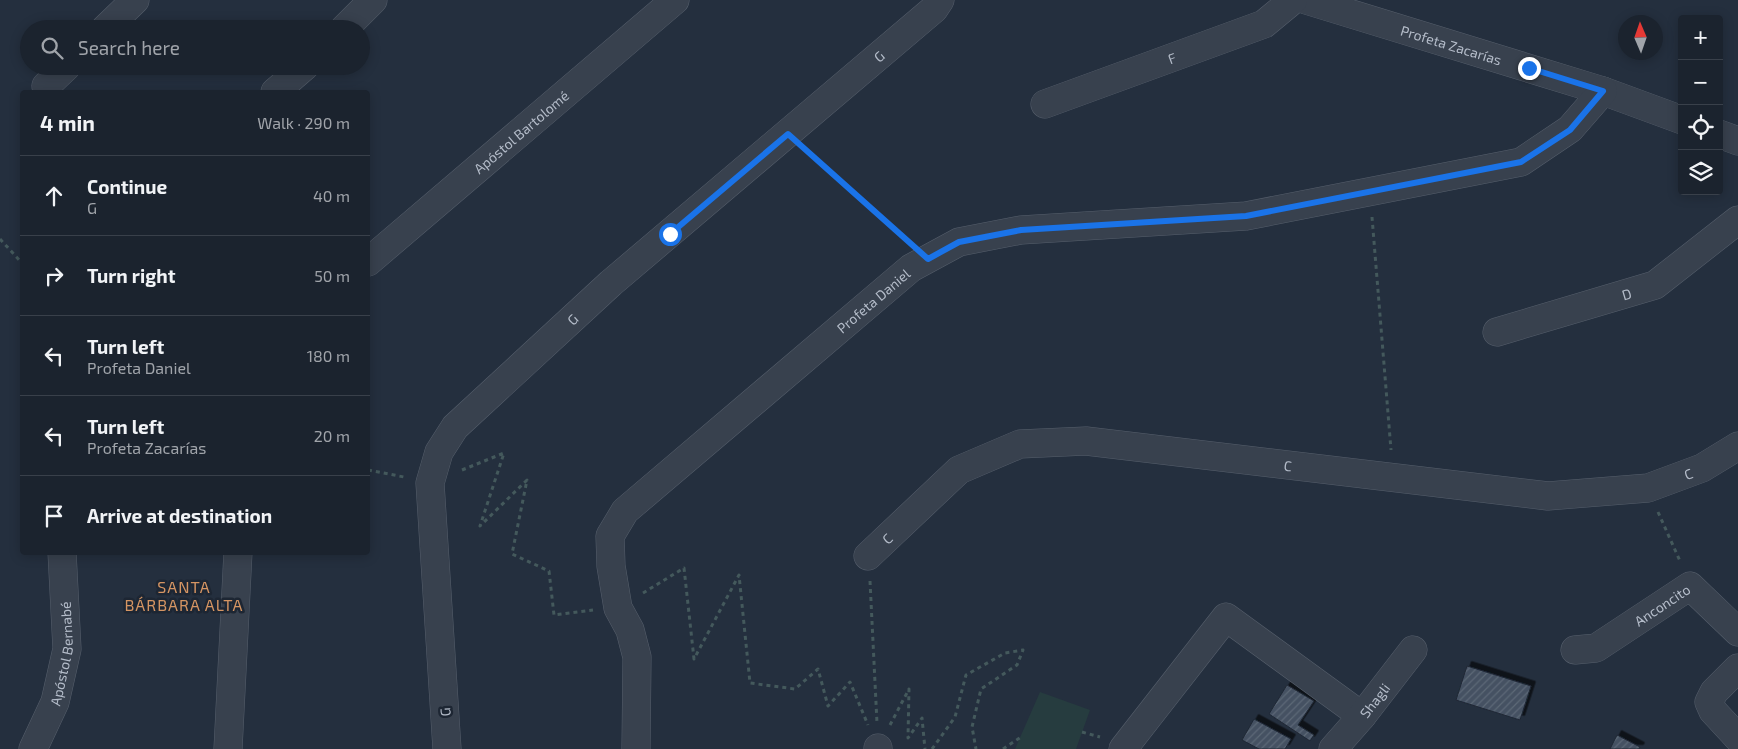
<!DOCTYPE html>
<html lang="en">
<head>
<meta charset="utf-8">
<style>
	body { margin:0; font-family:"Exo 2",sans-serif; background:#242b36; color:#f1f3f6 }
	.controls { position:absolute; right:15px; top:15px; display:grid; overflow:hidden; border-radius:5px; box-shadow:0 2px 12px #0003 }
	.controls button { width:45px; height:45px; display:grid; place-items:center; padding:0; border:0; border-bottom:1px solid #39404a; background:#1b232e; color:#f1f3f6; font:25px sans-serif }
	.compass { position:absolute; left:1618px; top:15px; width:45px; height:45px; border-radius:50%; background:#1b232e; box-shadow:0 2px 12px #0003; rotate:358deg }
	.stop { position:absolute; width:15px; height:15px; margin:-11px; border:4px solid #1a73e8; border-radius:50%; background:#fff }
	.stop.end { background:#1a73e8; border-color:#fff; box-shadow:0 1px 5px #0008 }
	.list { margin:0; padding:0; list-style:none }
	h2 { display:flex; justify-content:space-between; align-items:center; height:65px; margin:0; padding:0 20px; font-size:21px }
	h2 small { font-size:16px; font-weight:400; color:#a0a4aa }
	.list li { display:grid; grid-template-columns:32px 1fr auto; gap:15px; align-items:center; box-sizing:border-box; height:80px; padding:0 20px; border-top:1px solid #39404a }
	.list b { display:block; font-size:19px; white-space:nowrap }
	.list p { margin:0; font-size:16px; white-space:nowrap; color:#a0a4aa }
	.list em { font-size:16px; font-style:normal; color:#a0a4aa }
	.icon { flex:none; width:28px; height:28px; fill:none; stroke:currentColor; stroke-width:2; stroke-linecap:round; stroke-linejoin:round }
	.map { position:relative; flex:none; width:1738px; height:749px; overflow:hidden }
	.search { position:absolute; background:#1b232e; box-shadow:0 2px 12px #0003; left:20px; top:20px; width:350px; height:55px; display:flex; align-items:center; gap:12px; box-sizing:border-box; padding:0 18px; border-radius:28px; color:#a0a4aa; font-size:19px }
	.panel { position:absolute; background:#1b232e; box-shadow:0 2px 12px #0003; left:20px; top:90px; width:350px; height:465px; border-radius:5px }
	.map>svg:first-child { display:block }
</style>
</head>
<body>
<div class="map">
<svg width="1738" height="749" viewBox="0 0 1738 749">
	<defs>
		<pattern id="building-hatch" width="6" height="6" patternUnits="userSpaceOnUse" patternTransform="scale(1.25)"><rect width="6" height="6" fill="#455162"/><path d="M-1 1l2-2M0 6l6-6M5 7l2-2" fill="none" stroke="#5d6877"/></pattern>
		<filter id="shadow"><feDropShadow dx="4.5" dy="-4.5" stdDeviation="0" flood-color="#0009"/></filter>
	</defs>
	<rect width="100%" height="100%" fill="#242f3e"/>
	<path fill="#263c3f" d="M1040 692 1090 710 1076 749H1015Z"/>
	<g fill="url(#building-hatch)" stroke="#1f2835" filter="url(#shadow)">
		<path d="M1467 666 1531 686 1520 720 1456 700Z"/>
		<path d="M1287 685 1314 701 1298 725 1314 735 1310 741 1269 714Z"/>
		<path d="M1254 719 1291 739 1285 749H1259L1242 740Z"/>
		<path d="M1617 735 1640 747 1639 749H1610Z"/>
	</g>
	<g fill="none" stroke-linecap="round" stroke-linejoin="round">
		<g stroke="#565f6c" stroke-width="29">
			<g id="minor">
				<path id="s1" d="M1306 0 1603 91 1682 120"/>
				<path d="M105 29 135 0"/>
				<path d="M344 29 373 0"/>
				<path d="M46 86 67 66"/>
				<path d="M275 92 305 66"/>
				<path id="s2" d="M1045 104 1264 24 1293 0"/>
				<path d="M1719 134 1738 141"/>
				<path id="s3" d="M368 262 675 0"/>
				<path id="s4" d="M1497 332 1655 285 1738 220"/>
				<path id="s5" d="M868 556 959 470 1020 444 1086 441 1548 496 1648 488 1702 468 1738 446"/>
				<path id="s6" d="M1575 650 1596 648 1690 586 1738 632"/>
				<path d="M1738 668 1714 692 1709 702 1713 711 1738 738"/>
				<path id="s7" d="M33 749 55 702 67 649 62 552"/>
				<path d="M228 749 238 552"/>
				<path id="s8" d="M447 749 430 483 439 452 455 427 611 283 934 9 940 0"/>
				<path id="s9" d="M636 749 637 657 630 630 618 608 611 566 610 536 625 511 911 268 959 242 1021 230 1246 216 1521 162 1570 129 1603 91"/>
				<path d="M878 749V748"/>
				<path d="M1123 749 1226 617 1362 716"/>
				<path id="s10" d="M1333 749 1362 716 1413 650"/>
			</g>
		</g>
		<g stroke="#44595c" stroke-width="3" stroke-dasharray="4 4" stroke-linecap="butt">
			<path d="M807 151 907 240"/>
			<path d="M1372 217 1391 450"/>
			<path d="M0 239 22 263"/>
			<path d="M368 470 404 477"/>
			<path d="M462 470 504 453 480 526 527 480 512 554 549 571 554 615 593 610"/>
			<path d="M1658 512 1680 561"/>
			<path d="M870 581 877 723"/>
			<path d="M643 593 684 568 694 659 739 575 750 683 795 689 818 669 828 706 850 682 868 725"/>
			<path d="M890 725 909 689 908 738 922 718 925 749"/>
			<path d="M1082 732 1100 737"/>
			<path d="M932 749 955 717 966 675 1005 653 1023 650 1017 665 981 689 972 727 976 749"/>
			<path d="M1003 749 1021 737"/>
		</g>
		<use href="#minor" stroke="#38414e" stroke-width="28"/>
	</g>
	<g fill="none" stroke-linecap="round" stroke-linejoin="round">
		<path stroke="#1a73e8" stroke-width="6" d="M670 234 788 134 928 259 959 242 1021 230 1246 216 1521 162 1570 130 1603 91 1529 68"/>
	</g>
	<g text-anchor="middle" dominant-baseline="central" stroke-width="5" stroke-linejoin="round" paint-order="stroke">
		<g font-size="14" fill="#b4bcc9" stroke="#1d2633">
			<text stroke="none"><textPath href="#s1" startOffset="152">Profeta Zacarías</textPath></text>
			<text stroke="none"><textPath href="#s8" startOffset="892">G</textPath></text>
			<text stroke="none"><textPath href="#s2" startOffset="135">F</textPath></text>
			<text stroke="none"><textPath href="#s3" startOffset="201">Apóstol Bartolomé</textPath></text>
			<text stroke="none"><textPath href="#s4" startOffset="135">D</textPath></text>
			<text stroke="none"><textPath href="#s9" startOffset="572">Profeta Daniel</textPath></text>
			<text stroke="none"><textPath href="#s8" startOffset="488">G</textPath></text>
			<text stroke="none"><textPath href="#s5" startOffset="461">C</textPath></text>
			<text stroke="none"><textPath href="#s5" startOffset="866">C</textPath></text>
			<text stroke="none"><textPath href="#s5" startOffset="26">C</textPath></text>
			<text stroke="none"><textPath href="#s6" startOffset="100">Anconcito</textPath></text>
			<text stroke="none"><textPath href="#s7" startOffset="101">Apóstol Bernabé</textPath></text>
			<text stroke="none"><textPath href="#s10" startOffset="64">Shagli</textPath></text>
			<text transform="translate(445 712) rotate(-94)">G</text>
		</g>
		<g font-size="16" letter-spacing="1" fill="#d59563" stroke="#1d2633">
			<text x="184" y="586">SANTA<tspan x="184" dy="18">BÁRBARA ALTA</tspan></text>
		</g>
	</g>
</svg>
<div class="controls">
<button>+</button>
<button>−</button>
<button><svg class="icon" aria-label="locate" viewBox="0 0 24 24"><circle cx="12" cy="12" r="6"/><path d="M12 2v4M12 18v4M2 12h4M18 12h4"/></svg></button>
<button><svg class="icon" aria-label="layers" viewBox="0 0 24 24"><path d="M12 4l9 5-9 5-9-5zM3 14l9 5 9-5"/></svg></button>
</div>
<svg class="compass" viewBox="-18 -18 36 36"><path d="M0-13l5 13h-10z" fill="#e53935"/><path d="M0 13l5-13h-10z" fill="#a0a4aa"/></svg>
<div class="stop" style="left:670px;top:234px"></div>
<div class="stop end" style="left:1529px;top:68px"></div>
<div class="search"><svg class="icon" aria-label="search" viewBox="0 0 24 24"><circle cx="10" cy="10" r="6"/><path d="M15 15l6 6"/></svg>Search here</div>
<section class="panel">
<h2>4 min<small>Walk · 290 m</small></h2>
<ul class="list">
<li><svg class="icon" aria-label="ahead" viewBox="0 0 24 24"><path d="M12 20V5M6 11l6-6 6 6"/></svg><div><b>Continue</b><p>G</p></div><em>40 m</em></li>
<li><svg class="icon" aria-label="right" viewBox="0 0 24 24"><path d="M7 20v-9h11M14 6l5 5-5 5"/></svg><div><b>Turn right</b></div><em>50 m</em></li>
<li><svg class="icon" aria-label="left" viewBox="0 0 24 24"><path d="M17 20v-9H6M10 6l-5 5 5 5"/></svg><div><b>Turn left</b><p>Profeta Daniel</p></div><em>180 m</em></li>
<li><svg class="icon" aria-label="left" viewBox="0 0 24 24"><path d="M17 20v-9H6M10 6l-5 5 5 5"/></svg><div><b>Turn left</b><p>Profeta Zacarías</p></div><em>20 m</em></li>
<li><svg class="icon" aria-label="arrive" viewBox="0 0 24 24"><path d="M6 21V4h12l-3 4 3 4H6"/></svg><div><b>Arrive at destination</b></div></li>
</ul>
</section>
</div>
</body>
</html>
